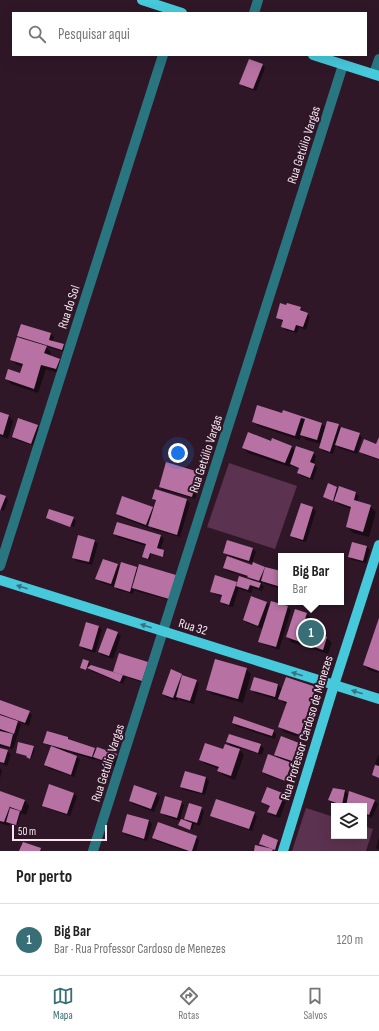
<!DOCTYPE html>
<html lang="pt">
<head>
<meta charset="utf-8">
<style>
	body { margin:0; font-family:"Sofia Sans Condensed",sans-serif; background:#f2f2f2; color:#222 }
	.controls { position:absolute; right:12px; bottom:12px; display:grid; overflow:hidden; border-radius:0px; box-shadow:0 4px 16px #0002 }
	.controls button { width:36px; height:36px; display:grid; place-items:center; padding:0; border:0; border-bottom:1px solid #e0e0e0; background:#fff; color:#222; font:20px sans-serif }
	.scale { position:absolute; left:12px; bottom:10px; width:95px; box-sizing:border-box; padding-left:4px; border:2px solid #f7e6f1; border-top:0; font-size:11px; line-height:14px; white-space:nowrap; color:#f7e6f1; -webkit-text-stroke:3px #2f1728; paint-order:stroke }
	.you { position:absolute; left:178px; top:453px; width:14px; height:14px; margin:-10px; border:3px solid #fff; border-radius:50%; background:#1a73e8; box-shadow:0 0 0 6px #1a73e833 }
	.badge { display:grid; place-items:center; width:26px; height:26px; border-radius:50%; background:#386e75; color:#fff; font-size:13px; font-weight:700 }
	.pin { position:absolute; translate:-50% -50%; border:2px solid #fff; box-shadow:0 1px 4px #0006 }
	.popup { position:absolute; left:278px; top:553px; width:66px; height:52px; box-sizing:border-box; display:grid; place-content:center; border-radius:0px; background:#fff; filter:drop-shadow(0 1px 3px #0005); font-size:13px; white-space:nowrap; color:#767676 }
	.popup b { font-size:15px; color:#222 }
	.popup::after { content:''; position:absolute; left:50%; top:100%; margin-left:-8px; border:8px solid transparent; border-top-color:#fff }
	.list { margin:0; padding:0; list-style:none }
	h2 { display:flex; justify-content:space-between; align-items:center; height:52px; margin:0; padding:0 16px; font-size:17px }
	h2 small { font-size:13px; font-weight:400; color:#767676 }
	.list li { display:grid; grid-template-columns:26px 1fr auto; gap:12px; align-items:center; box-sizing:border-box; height:72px; padding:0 16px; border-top:1px solid #e0e0e0 }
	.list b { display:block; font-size:15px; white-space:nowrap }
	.list p { margin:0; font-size:13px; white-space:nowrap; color:#767676 }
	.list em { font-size:13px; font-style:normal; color:#767676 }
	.icon { flex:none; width:22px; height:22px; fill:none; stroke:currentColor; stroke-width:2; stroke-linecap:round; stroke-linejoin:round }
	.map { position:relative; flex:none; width:379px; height:851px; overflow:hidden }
	.search { position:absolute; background:#fff; box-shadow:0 4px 16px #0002; left:12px; right:12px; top:12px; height:44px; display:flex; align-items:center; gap:10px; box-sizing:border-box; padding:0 14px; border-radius:0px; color:#767676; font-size:15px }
	.sheet { height:124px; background:#fff }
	nav { display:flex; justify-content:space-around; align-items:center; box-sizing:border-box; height:56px; border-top:1px solid #e0e0e0; background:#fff; font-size:11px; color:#767676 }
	nav a { display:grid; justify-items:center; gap:2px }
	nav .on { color:#386e75 }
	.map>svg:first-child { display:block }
</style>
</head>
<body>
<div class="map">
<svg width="379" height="851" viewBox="0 0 379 851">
	<rect width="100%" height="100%" fill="#2f1728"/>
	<g fill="#5b324f">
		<path d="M229 463 297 486 275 549 207 527Z"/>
		<path d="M306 808 334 817V836H364V826L373 829 366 851H292Z"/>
	</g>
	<g fill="#0007">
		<path d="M262 65 265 68 256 91 244 87 241 84Z"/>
		<path d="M300 308 310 317 306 330 299 327 297 333 285 330 282 326 283 322 280 320 277 317Z"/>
		<path d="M51 334 54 337 52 342 63 345 66 348 65 352 45 346 51 352 50 356 59 359 64 364 61 374 46 369 38 393 11 384 6 379 21 374 23 367 16 364 12 359 22 339 19 336Z"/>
		<path d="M284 411 322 424 326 428 338 425 341 428 359 434 362 437 357 454 339 448 336 445 333 454 323 451 320 448 321 444 306 440 301 435 300 440 258 426 253 422 282 414Z"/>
		<path d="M0 414 9 416 13 421 8 439 0 436Z"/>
		<path d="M37 426 40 429 35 446 16 440 13 437Z"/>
		<path d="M379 439V460L364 455 361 452 377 445Z"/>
		<path d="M272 442 291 447 296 451 313 453 316 456 314 464 317 468 313 480 301 476 298 473 299 469 294 467 291 465 290 467 248 453 243 448Z"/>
		<path d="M198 473 202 476 195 499 163 490 160 487Z"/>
		<path d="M328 485 337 488 339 489 356 493 359 496 357 502 370 506 376 512 369 537 353 533 347 526 352 509 338 504 334 500V501L324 497Z"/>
		<path d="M0 495 5 496 8 500 4 511 0 510Z"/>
		<path d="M153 499 187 500 190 503 180 537 152 529 150 526 149 528 120 517 117 514 152 507 154 509 156 502Z"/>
		<path d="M313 508 316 511 306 542 295 539 292 536Z"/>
		<path d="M47 518H73L76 521 74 527 49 518V520Z"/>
		<path d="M114 534 161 536 164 539 160 550 165 552 164 557 151 554 150 560 144 558 143 557 146 546 117 537Z"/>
		<path d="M94 541 98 544 92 565 76 561 73 557Z"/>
		<path d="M367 547 370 550 366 563 352 560 349 556Z"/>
		<path d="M253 549 256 552 252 563 228 556 224 552Z"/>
		<path d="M253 564 281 573V589L265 584 263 582 262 585 264 587 262 591 253 588 251 593 240 589 239 587 233 607 224 605 221 601 223 597 214 594 211 591 236 582 238 584 253 582 250 578 227 571 224 567 252 566Z"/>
		<path d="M118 565 120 568H136L172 601 136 591 134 589 133 594 118 590 115 586 114 587 100 582 97 578Z"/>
		<path d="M266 602 270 606 271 602 288 607 291 610 279 650 263 644 259 641 263 629 247 623 244 620Z"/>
		<path d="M295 602H316L315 608Z"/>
		<path d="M296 610 307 614 312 619 307 632 327 638 332 643 328 654 291 642 287 637Z"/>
		<path d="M379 621V673L369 670 364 665Z"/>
		<path d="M87 624 99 627 102 630 95 653 83 649 80 646Z"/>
		<path d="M117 633 121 636 113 659 102 655 99 652Z"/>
		<path d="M120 654 145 683 126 677 123 684 91 671 88 668 114 673Z"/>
		<path d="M89 661 90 663 87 670 82 669Z"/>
		<path d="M246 669 251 674 243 703 212 694 207 690Z"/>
		<path d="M172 671 182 674 184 677 196 680 199 684 194 704 180 700 178 697 177 701 166 697 163 694Z"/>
		<path d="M286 678 316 688 321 693 305 739 284 732 280 727 287 704 284 703 278 697V700L255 693 252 690 278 685 282 690Z"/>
		<path d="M0 701 29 712 32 715 29 726 16 721 21 725 13 749 0 746Z"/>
		<path d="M233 722 273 731 276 734 275 739 236 726Z"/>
		<path d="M68 738 71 741 94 748 96 751 116 755 119 758 116 767 97 760 95 758V760L69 752 68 753 77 757 80 760 74 777 48 768 45 765 52 747 47 745 44 742Z"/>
		<path d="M227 742 260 745 264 748 262 755 237 747 244 755 235 780 223 775 218 771 219 769 205 764 200 759 233 748Z"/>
		<path d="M298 743 301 747 295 764 289 762 294 767 289 783 266 775 263 772 280 760 275 755Z"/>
		<path d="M33 747 35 749 31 759 29 758 28 756 18 754 17 752Z"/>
		<path d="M0 749 7 751 11 754 7 766 0 763Z"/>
		<path d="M379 754V767L375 763Z"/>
		<path d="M0 768 2 771 0 778Z"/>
		<path d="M206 777 209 781 205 795 184 790 181 786Z"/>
		<path d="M333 789 345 791 349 795 374 801 378 804 372 818 364 814V806H347L345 804V806H341L333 803 329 800Z"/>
		<path d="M0 792 25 801 29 806 26 815 21 813 18 824 10 822 9 826 0 823Z"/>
		<path d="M74 793 77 797 70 816 46 808 43 805Z"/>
		<path d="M156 794 160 797 154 812 133 804 130 801Z"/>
		<path d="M284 795 287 798 280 818 271 815 268 812 270 807 266 805 263 802Z"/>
		<path d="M181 802 184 805 180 820 189 823 185 819 201 808 204 811 200 826 194 824 192 830 181 826 180 825 181 821 165 816 162 812Z"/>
		<path d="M254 813 257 816 252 831 215 818 212 815Z"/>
		<path d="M149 821 152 824 147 841 126 835 123 832Z"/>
		<path d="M196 837 199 840 196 851H185L156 841 153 838Z"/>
		<path d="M379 837V850L376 848Z"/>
		<path d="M278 841 279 842 276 850 261 845Z"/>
	</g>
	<g fill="#b772a3">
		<path d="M249 59 263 64 253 89 239 84Z"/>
		<path d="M280 303 286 305 287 303 301 307 300 310 308 313 303 327 296 325 294 331 281 327 283 320 276 318Z"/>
		<path d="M21 324 51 333 49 340 64 344 62 350 17 336Z"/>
		<path d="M17 337 47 346 44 353 60 359 56 369 41 365 34 389 5 379 8 369 20 373 23 364 10 360Z"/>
		<path d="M257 405 282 413 283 410 322 423 317 440 300 435 305 419 301 418 295 436 252 422Z"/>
		<path d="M0 412 9 415 3 435 0 434Z"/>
		<path d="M18 418 38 425 31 444 12 437Z"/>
		<path d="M327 421 339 424 330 452 319 448Z"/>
		<path d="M341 427 360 433 354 451 335 445Z"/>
		<path d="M248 432 271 441 272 438 292 446 285 463 242 448Z"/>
		<path d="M379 437V459L359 452 364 439 376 444Z"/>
		<path d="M296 446 314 452 310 462 315 464 310 478 297 473 299 468 290 464Z"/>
		<path d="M166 462 199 472 192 497 159 487Z"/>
		<path d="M328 483 337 487 333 501 323 497Z"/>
		<path d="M339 486 356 492 354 500 371 505 363 532 346 527 351 507 334 501Z"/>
		<path d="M155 489 187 499 177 535 148 526 156 500 152 499Z"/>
		<path d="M0 494 6 496 0 511Z"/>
		<path d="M122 496 153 507 146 525 116 514Z"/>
		<path d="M301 503 313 507 303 540 290 536Z"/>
		<path d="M49 509 74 517 70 527 46 518Z"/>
		<path d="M117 522 161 535 157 548 164 550 163 557 150 553 148 559 142 557 146 544 113 534Z"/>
		<path d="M78 535 95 540 89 562 72 558Z"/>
		<path d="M227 540 253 548 249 561 223 553Z"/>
		<path d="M352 542 367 546 363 561 348 557Z"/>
		<path d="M227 556 252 565 253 562 265 567 259 581 247 577 248 576 223 568Z"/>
		<path d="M103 559 118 564 111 584 95 579Z"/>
		<path d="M121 562 137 567 130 592 114 587Z"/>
		<path d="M139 564 176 575 169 599 132 588Z"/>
		<path d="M265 567 281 571V587L261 581Z"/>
		<path d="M215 575 237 582 229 605 220 602 222 595 210 592Z"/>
		<path d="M239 576 261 583 259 588 250 585 248 590 236 586Z"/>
		<path d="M251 596 267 602 258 626 243 620Z"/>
		<path d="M271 601 288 606 276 647 258 642Z"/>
		<path d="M295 609 307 613 302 629 327 637 323 650 286 637Z"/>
		<path d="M379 618V671L363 665Z"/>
		<path d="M86 622 99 626 92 650 79 646Z"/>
		<path d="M107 628 118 632 109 656 98 652Z"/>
		<path d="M119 653 148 662 142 681 113 672Z"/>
		<path d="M83 659 89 661 86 670 80 668Z"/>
		<path d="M215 659 247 668 238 699 206 690Z"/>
		<path d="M91 665 123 675 120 682 87 668Z"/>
		<path d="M171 669 182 674 173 698 162 694Z"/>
		<path d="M182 675 197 680 190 701 176 697Z"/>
		<path d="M254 677 278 684 275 697 250 690Z"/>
		<path d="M286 677 316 687 300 735 278 727 287 702 278 699Z"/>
		<path d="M0 700 30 711 25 723 0 714Z"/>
		<path d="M0 715 18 721 14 734 0 729Z"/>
		<path d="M234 716 274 730 272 736 232 723Z"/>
		<path d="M0 731 13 734 10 747 0 744Z"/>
		<path d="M47 731 68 737V739L95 748 92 757 43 743Z"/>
		<path d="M229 734 261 744 258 753 226 742Z"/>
		<path d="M281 736 299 743 292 761 274 755Z"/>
		<path d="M18 742 34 746 30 759 26 757 27 756 16 753Z"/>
		<path d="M205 743 223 749 225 744 240 749 231 776 217 771 219 767 199 760Z"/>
		<path d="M51 746 77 756 71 775 44 765Z"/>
		<path d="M97 747 117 754 113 764 93 757Z"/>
		<path d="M0 748 8 750 4 763 0 762Z"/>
		<path d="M268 754 292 763 285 781 262 772Z"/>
		<path d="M375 765 379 766V778L372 775Z"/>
		<path d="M185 771 206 777 202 793 180 787Z"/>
		<path d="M49 784 74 793 67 814 42 806Z"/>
		<path d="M134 785 157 793 151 809 129 801Z"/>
		<path d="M267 787 285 794 276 815 267 812 270 806 261 802Z"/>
		<path d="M333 788 345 790 342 805 328 800Z"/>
		<path d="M0 791 25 800 21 811 10 807V806L4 822 0 821Z"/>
		<path d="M349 791 375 800 369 815 364 813V806H346Z"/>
		<path d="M165 796 182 801 177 818 160 813Z"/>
		<path d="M216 799 255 812 249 829 210 816Z"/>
		<path d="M189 803 202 807 197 823 184 819Z"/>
		<path d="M10 808 20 811 16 825 6 822Z"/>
		<path d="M127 814 149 820 144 839 122 832Z"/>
		<path d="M181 819 192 823 190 830 178 825Z"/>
		<path d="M158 822 197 836 192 851H189L152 838Z"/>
		<path d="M263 834 278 840 275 850 259 844Z"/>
		<path d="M23 842 41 848 40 851H19Z"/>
		<path d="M255 845 273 849 272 851H254Z"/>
	</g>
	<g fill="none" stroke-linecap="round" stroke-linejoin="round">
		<g stroke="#297681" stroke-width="10">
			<path d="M254 13 258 0"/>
			<path d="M374 74 379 59"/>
			<path d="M0 566 163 55"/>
			<path d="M93 851 343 65"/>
		</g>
		<g stroke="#46c9da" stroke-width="10">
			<path d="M142 0 182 13"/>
			<path d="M313 55 379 76"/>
			<path d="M0 580 379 699"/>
			<path d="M283 851 334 685 379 545"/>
		</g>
	</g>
	<defs><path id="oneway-solid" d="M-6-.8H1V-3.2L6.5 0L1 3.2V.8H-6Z"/></defs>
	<g fill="#3a7081">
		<use href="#oneway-solid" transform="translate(22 587) rotate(-163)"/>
		<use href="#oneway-solid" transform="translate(146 626) rotate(-163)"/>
		<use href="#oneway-solid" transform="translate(297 674) rotate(-163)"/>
		<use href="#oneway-solid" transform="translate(357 692) rotate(-163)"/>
	</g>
	<g text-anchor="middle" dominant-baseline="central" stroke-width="4" stroke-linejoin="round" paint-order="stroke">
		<g font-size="13" fill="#f7e6f1" stroke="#2f1728">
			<text transform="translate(304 145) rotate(-72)">Rua Getúlio Vargas</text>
			<text transform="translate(69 307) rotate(-72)">Rua do Sol</text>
			<text transform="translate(206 454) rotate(-72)">Rua Getúlio Vargas</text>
			<text transform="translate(193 627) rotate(17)">Rua 32</text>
			<text transform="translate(307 728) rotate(-73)">Rua Professor Cardoso de Menezes</text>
			<text transform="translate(108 763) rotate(-72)">Rua Getúlio Vargas</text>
		</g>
	</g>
</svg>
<div class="controls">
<button><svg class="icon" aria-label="layers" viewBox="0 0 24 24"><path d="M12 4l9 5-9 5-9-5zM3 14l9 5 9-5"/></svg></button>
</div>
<div class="scale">50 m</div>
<div class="you"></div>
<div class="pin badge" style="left:311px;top:633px">1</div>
<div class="popup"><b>Big Bar</b>Bar</div>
<div class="search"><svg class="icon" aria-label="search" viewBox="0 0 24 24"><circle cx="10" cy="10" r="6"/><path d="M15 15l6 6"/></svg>Pesquisar aqui</div>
</div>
<section class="sheet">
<h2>Por perto<small></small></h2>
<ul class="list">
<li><span class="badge">1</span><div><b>Big Bar</b><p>Bar · Rua Professor Cardoso de Menezes</p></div><em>120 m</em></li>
</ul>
</section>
<nav>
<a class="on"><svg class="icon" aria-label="map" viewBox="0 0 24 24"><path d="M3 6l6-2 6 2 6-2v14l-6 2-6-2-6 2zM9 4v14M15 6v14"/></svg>Mapa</a>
<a><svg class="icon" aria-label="directions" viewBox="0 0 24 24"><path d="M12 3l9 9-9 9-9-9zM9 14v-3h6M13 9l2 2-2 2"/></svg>Rotas</a>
<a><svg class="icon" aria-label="saved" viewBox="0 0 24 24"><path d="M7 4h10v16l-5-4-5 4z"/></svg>Salvos</a>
</nav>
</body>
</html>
